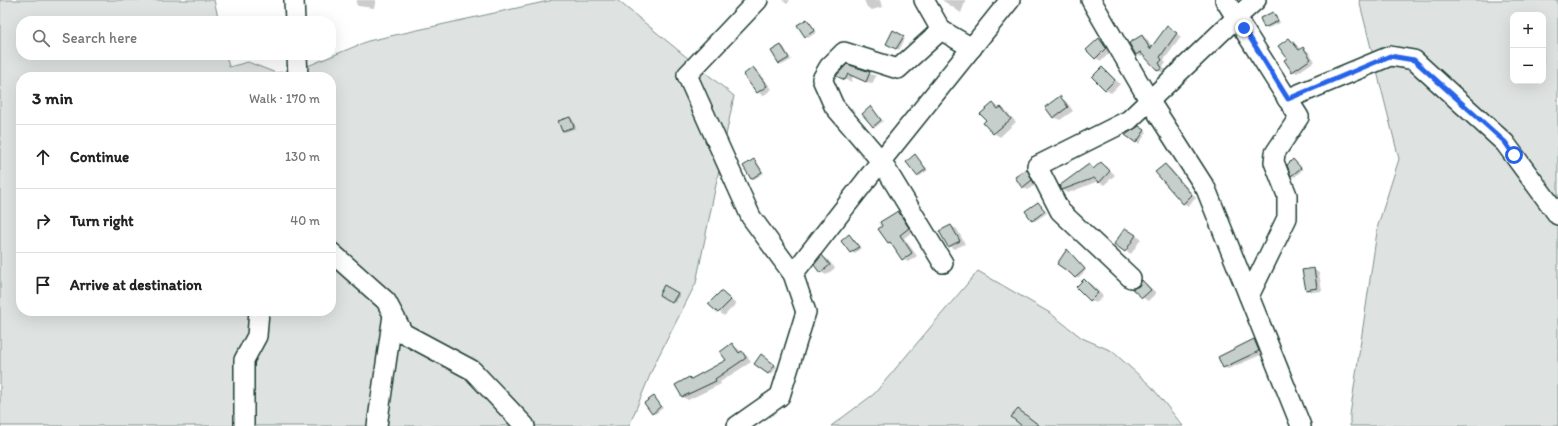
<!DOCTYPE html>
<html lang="en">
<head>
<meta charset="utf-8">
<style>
	body { margin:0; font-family:Itim,sans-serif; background:#f2f2f2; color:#222 }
	.controls { position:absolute; right:12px; top:12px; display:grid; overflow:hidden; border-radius:8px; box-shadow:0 4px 16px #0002 }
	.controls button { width:36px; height:36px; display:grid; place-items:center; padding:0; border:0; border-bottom:1px solid #e0e0e0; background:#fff; color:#222; font:20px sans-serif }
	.stop { position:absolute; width:12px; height:12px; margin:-9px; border:3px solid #2563eb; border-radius:50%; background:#fff }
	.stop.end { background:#2563eb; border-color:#fff; box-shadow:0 1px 4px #0008 }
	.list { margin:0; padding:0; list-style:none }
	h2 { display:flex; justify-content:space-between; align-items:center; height:52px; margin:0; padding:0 16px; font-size:17px }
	h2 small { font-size:13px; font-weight:400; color:#767676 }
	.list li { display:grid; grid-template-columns:26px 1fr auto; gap:12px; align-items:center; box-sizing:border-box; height:64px; padding:0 16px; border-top:1px solid #e0e0e0 }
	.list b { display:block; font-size:15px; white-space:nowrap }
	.list em { font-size:13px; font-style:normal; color:#767676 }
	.icon { flex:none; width:22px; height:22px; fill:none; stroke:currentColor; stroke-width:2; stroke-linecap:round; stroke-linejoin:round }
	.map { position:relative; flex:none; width:1558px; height:426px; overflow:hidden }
	.search { position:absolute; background:#fff; box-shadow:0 4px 16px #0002; left:16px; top:16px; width:320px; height:44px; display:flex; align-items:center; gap:10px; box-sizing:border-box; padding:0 14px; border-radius:16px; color:#767676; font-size:15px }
	.panel { position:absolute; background:#fff; box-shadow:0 4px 16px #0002; left:16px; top:72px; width:320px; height:244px; border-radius:16px }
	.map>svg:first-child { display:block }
</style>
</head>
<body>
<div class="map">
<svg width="1558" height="426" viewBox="0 0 1558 426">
	<rect width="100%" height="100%" fill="#fff"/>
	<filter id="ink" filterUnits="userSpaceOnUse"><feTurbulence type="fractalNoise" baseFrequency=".025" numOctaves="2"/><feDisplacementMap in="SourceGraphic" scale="8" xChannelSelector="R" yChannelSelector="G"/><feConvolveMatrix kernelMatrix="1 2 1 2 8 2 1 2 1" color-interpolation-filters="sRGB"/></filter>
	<g filter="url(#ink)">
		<g fill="#dee3e2" stroke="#7e908b" fill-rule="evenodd">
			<path d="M0 0H214L219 21H21V55H226L229 67 248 62 276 73 298 70 368 41 553 0H617L734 96 696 283 655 363 629 426H0ZM21 77H331V311H21Z"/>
			<path d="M1359 0H1558V426H1350V415L1378 225 1399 159ZM1513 15H1543V81H1513Z"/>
			<path d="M978 271 1050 313 1082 338 1112 351 1151 386 1183 426H831L874 394Z"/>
		</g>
		<g fill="#0003">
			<path d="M357 0H376L374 8 358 6 356 4Z"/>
			<path d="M782 0H790L787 4Z"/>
			<path d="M864 0H880L882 7 872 10 867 7Z"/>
			<path d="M942 0H966L961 13Z"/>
			<path d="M1273 13 1276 14 1280 23 1268 28 1265 27Z"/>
			<path d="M807 20 817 32 808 38 806 36Z"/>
			<path d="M1172 30 1181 37 1164 60 1166 63 1163 66 1166 71 1163 73 1158 70 1144 55 1141 57 1136 54 1142 36 1147 39 1152 48Z"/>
			<path d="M894 32 905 39 899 50 887 43Z"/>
			<path d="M1099 39 1105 42 1111 52 1101 61 1096 58Z"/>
			<path d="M1289 39 1293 41 1301 50 1303 48 1308 51 1315 61 1297 73 1293 71 1289 58Z"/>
			<path d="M781 46 784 47 791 60 782 65 779 64Z"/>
			<path d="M847 66 876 76 872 84 853 76 851 82 838 76Z"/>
			<path d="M753 68 758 71 772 89 763 96 758 92Z"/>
			<path d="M1102 68 1108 72 1120 84 1111 93 1106 90 1094 77Z"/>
			<path d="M1060 98 1066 101 1073 111 1060 120 1054 117Z"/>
			<path d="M993 104 1006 111 1016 122 1000 137 994 133 985 123 987 120Z"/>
			<path d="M871 108 883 121 876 127 873 126Z"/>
			<path d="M570 118 573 120 576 128 565 132 563 131Z"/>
			<path d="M1139 127 1147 132 1139 144 1127 135Z"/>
			<path d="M915 156 928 170 920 176 918 175Z"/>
			<path d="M754 160 757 162 764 173 754 179 751 178Z"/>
			<path d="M1293 160 1303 169 1295 177 1292 176 1288 165Z"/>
			<path d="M1101 163 1106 166 1115 175 1104 185 1098 181 1068 193 1063 190 1089 166 1095 169Z"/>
			<path d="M1165 165 1170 168 1196 198 1188 206 1183 203Z"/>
			<path d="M1027 171 1032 174 1037 184 1028 190 1022 187Z"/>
			<path d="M1038 203 1047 213 1035 221 1032 220Z"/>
			<path d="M898 212 904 215 914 231 904 238 917 256 908 262 903 259 893 245 889 242 884 227Z"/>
			<path d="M951 226 957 229 965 244 954 249 949 246 941 231Z"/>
			<path d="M1126 229 1141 239 1131 254 1116 244Z"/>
			<path d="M850 236 861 248 854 254 851 252Z"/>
			<path d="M1069 252 1086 270 1078 278 1075 277Z"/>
			<path d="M822 256 827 259 835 268 826 275 821 272Z"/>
			<path d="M1313 269 1319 273 1322 291 1312 292 1307 289Z"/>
			<path d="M1085 280 1090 283 1103 296 1096 303 1091 300Z"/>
			<path d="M1142 281 1147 284 1156 293 1148 301 1142 297 1139 287Z"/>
			<path d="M665 287 680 295 675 303 660 295Z"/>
			<path d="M722 292 736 304 724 316 710 304Z"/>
			<path d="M1254 341 1258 343 1263 354 1228 369 1223 367Z"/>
			<path d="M732 344 747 356 751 362 720 382 721 384 688 400 683 397 692 380 727 360Z"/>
			<path d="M764 357 777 367 771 375 768 373Z"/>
			<path d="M654 397 663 408 655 414 652 413Z"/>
		</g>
		<g fill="#c7cfcc" stroke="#1f3d34">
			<path d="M1273 12 1278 21 1264 28 1260 18Z"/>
			<path d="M807 19 815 30 805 37 797 25Z"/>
			<path d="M1167 26 1177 33 1160 57 1162 60 1159 63 1162 68 1158 71 1140 52 1136 55 1129 43 1142 35 1150 49Z"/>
			<path d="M893 30 904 36 896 49 886 44Z"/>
			<path d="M1099 38 1106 48 1095 59 1086 50Z"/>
			<path d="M1289 38 1299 50 1303 47 1311 59 1292 72 1284 60 1287 58 1278 46Z"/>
			<path d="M781 45 789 58 779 64 771 51Z"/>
			<path d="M847 64 870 72 866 82 848 74 845 80 836 76Z"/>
			<path d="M753 67 767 86 757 93 743 75Z"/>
			<path d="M1102 67 1115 80 1105 90 1092 77Z"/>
			<path d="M1060 96 1068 107 1053 118 1045 107Z"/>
			<path d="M993 103 998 109 1001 107 1011 119 993 134 983 123 986 120 980 114Z"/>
			<path d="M871 106 881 120 873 127 862 114Z"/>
			<path d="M570 117 574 127 562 131 558 121Z"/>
			<path d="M1139 126 1145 130 1136 143 1125 135Z"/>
			<path d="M915 154 926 169 917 176 906 162Z"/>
			<path d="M754 159 762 172 751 179 743 166Z"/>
			<path d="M1293 159 1301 168 1291 176 1287 165Z"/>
			<path d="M1101 162 1110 171 1099 183 1094 178 1062 190 1059 186 1089 164 1093 169Z"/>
			<path d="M1165 164 1192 195 1183 204 1155 172Z"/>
			<path d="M1027 169 1032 180 1022 188 1015 177Z"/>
			<path d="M1038 202 1045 211 1032 221 1025 211Z"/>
			<path d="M898 211 909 228 900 235 912 253 902 260 890 242 888 243 878 229 882 226 880 222Z"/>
			<path d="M951 225 960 241 948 247 939 231Z"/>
			<path d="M1125 228 1136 235 1125 252 1114 244Z"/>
			<path d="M849 234 859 247 850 253 841 241Z"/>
			<path d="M1067 249 1085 269 1075 278 1070 273 1057 264Z"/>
			<path d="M822 255 830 265 820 273 814 265Z"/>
			<path d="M1314 268 1317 288 1306 290 1302 270Z"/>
			<path d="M1084 279 1098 293 1090 301 1076 287Z"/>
			<path d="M1142 280 1151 290 1142 298 1132 289 1139 286Z"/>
			<path d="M664 285 678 293 672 303 659 295Z"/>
			<path d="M721 291 731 300 718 313 708 304Z"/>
			<path d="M1254 339 1259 351 1223 368 1218 357Z"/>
			<path d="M732 343 739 353 742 351 746 358 715 379 716 381 682 397 675 385 689 377 691 379 726 360 720 352Z"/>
			<path d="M761 354 775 365 768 374 754 364Z"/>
			<path d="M654 396 661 406 652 414 644 403Z"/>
			<path d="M1018 409 1040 426H1022L1011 417Z"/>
		</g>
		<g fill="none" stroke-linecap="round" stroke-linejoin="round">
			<g stroke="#1f3d34" stroke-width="22">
				<g id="minor">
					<path d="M294 0 295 21"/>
					<path d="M924 0 941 30"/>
					<path d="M1091 0 1149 100 1206 189 1301 426"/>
					<path d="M1225 0 1299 117 1275 153 1274 162 1287 195V218L1249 296"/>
					<path d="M297 55 298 77"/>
					<path d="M1287 99 1390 56 1414 60 1505 143 1558 215"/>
					<path d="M331 252 386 301 403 333 472 370 525 426"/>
					<path d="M943 263 881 161 834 106 822 79 829 67 844 52 898 69 941 30 972 48"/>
					<path d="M793 274 881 161 1010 0"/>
					<path d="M1131 278 1060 211 1037 166 1129 120 1237 17 1256 0"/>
					<path d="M244 426V360L257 336 259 311"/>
					<path d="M377 426 393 315"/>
					<path d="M737 426 780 396 806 312 793 274 751 217 687 75 758 0"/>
				</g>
			</g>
			<use href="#minor" stroke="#fff" stroke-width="19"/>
		</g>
	</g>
	<g fill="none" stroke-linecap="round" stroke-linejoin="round" filter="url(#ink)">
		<path stroke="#2563eb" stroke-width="5" d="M1244 28 1288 99 1390 56 1414 60 1505 142 1514 155"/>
	</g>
</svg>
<div class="controls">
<button>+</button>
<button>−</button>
</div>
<div class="stop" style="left:1514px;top:155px"></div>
<div class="stop end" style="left:1244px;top:28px"></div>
<div class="search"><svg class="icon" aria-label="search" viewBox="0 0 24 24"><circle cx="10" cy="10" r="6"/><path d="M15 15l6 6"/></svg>Search here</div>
<section class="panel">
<h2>3 min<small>Walk · 170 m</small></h2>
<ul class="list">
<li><svg class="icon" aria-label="ahead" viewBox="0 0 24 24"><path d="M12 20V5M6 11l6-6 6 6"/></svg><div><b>Continue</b></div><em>130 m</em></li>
<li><svg class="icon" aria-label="right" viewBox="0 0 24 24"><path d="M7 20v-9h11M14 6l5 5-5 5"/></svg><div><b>Turn right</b></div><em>40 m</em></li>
<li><svg class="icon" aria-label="arrive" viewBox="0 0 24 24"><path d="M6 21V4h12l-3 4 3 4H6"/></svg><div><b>Arrive at destination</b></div></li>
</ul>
</section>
</div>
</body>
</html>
